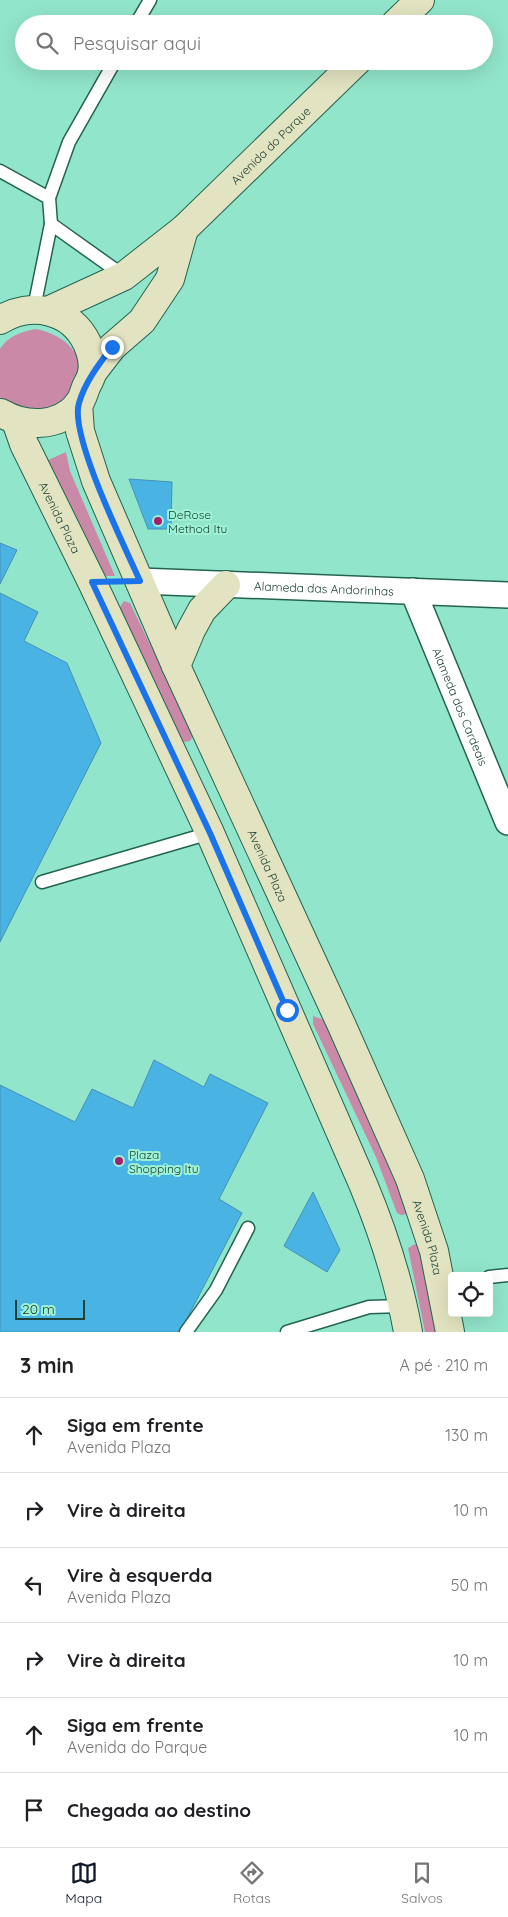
<!DOCTYPE html>
<html lang="pt">
<head>
<meta charset="utf-8">
<style>
	body { margin:0; font-family:Quicksand,sans-serif; background:#f6f6f6; color:#202124 }
	.controls { position:absolute; right:15px; bottom:15px; display:grid; overflow:hidden; border-radius:5px; box-shadow:0 5px 20px #0002 }
	.controls button { width:45px; height:45px; display:grid; place-items:center; padding:0; border:0; border-bottom:1px solid #e0e0e0; background:#fff; color:#202124; font:25px sans-serif }
	.scale { position:absolute; left:15px; bottom:12px; width:70px; box-sizing:border-box; padding-left:5px; border:2px solid #1c4035; border-top:0; font-size:14px; line-height:18px; white-space:nowrap; color:#1c4035; -webkit-text-stroke:4px #9ef3d7; paint-order:stroke }
	.stop { position:absolute; width:15px; height:15px; margin:-11px; border:4px solid #1a73e8; border-radius:50%; background:#fff }
	.stop.end { background:#1a73e8; border-color:#fff; box-shadow:0 1px 5px #0008 }
	.list { margin:0; padding:0; list-style:none }
	h2 { display:flex; justify-content:space-between; align-items:center; height:65px; margin:0; padding:0 20px; font-size:21px }
	h2 small { font-size:16px; font-weight:400; color:#757577 }
	.list li { display:grid; grid-template-columns:32px 1fr auto; gap:15px; align-items:center; box-sizing:border-box; height:75px; padding:0 20px; border-top:1px solid #e0e0e0 }
	.list b { display:block; font-size:19px; white-space:nowrap }
	.list p { margin:0; font-size:16px; white-space:nowrap; color:#757577 }
	.list em { font-size:16px; font-style:normal; color:#757577 }
	.icon { flex:none; width:28px; height:28px; fill:none; stroke:currentColor; stroke-width:2; stroke-linecap:round; stroke-linejoin:round }
	.map { position:relative; flex:none; width:508px; height:1332px; overflow:hidden }
	.search { position:absolute; background:#fff; box-shadow:0 5px 20px #0002; left:15px; right:15px; top:15px; height:55px; display:flex; align-items:center; gap:12px; box-sizing:border-box; padding:0 18px; border-radius:28px; color:#757577; font-size:19px }
	.sheet { height:515px; background:#fff }
	nav { display:flex; justify-content:space-around; align-items:center; box-sizing:border-box; height:70px; border-top:1px solid #e0e0e0; background:#fff; font-size:14px; color:#757577 }
	nav a { display:grid; justify-items:center; gap:2px }
	nav .on { color:#111827 }
	.map>svg:first-child { display:block }
</style>
</head>
<body>
<div class="map">
<svg width="508" height="1332" viewBox="0 0 508 1332">
	<rect width="100%" height="100%" fill="#91e5ca"/>
	<g fill="#ca8aa7">
		<path d="M35 329C64 334 89 355 77 387 74 397 60 406 53 414L5 405 0 397V349C8 336 21 332 35 329Z"/>
		<path d="M66 452 70 471 115 576H104L44 462Z"/>
		<path d="M124 601 130 603 194 735 190 741 184 742 179 739 118 610Z"/>
		<path d="M313 1016 327 1021 388 1151 409 1214 401 1215 397 1213 376 1157 313 1024Z"/>
		<path d="M415 1244 421 1247 439 1332H425L408 1248Z"/>
	</g>
	<g fill="#49b4e4" stroke="#4691b4">
		<path d="M129 479 172 482 171 529H148Z"/>
		<path d="M0 543 17 550 0 584Z"/>
		<path d="M0 593 38 612 24 641 67 663 101 743 0 942Z"/>
		<path d="M154 1060 204 1087 210 1074 268 1103 219 1199 242 1213 180 1332H0V1085L75 1122 92 1089 133 1108Z"/>
		<path d="M313 1192 340 1250 327 1272 284 1246Z"/>
	</g>
	<g fill="none" stroke-linecap="round" stroke-linejoin="round">
		<g stroke="#226451" stroke-width="15">
			<g id="lane">
				<path d="M136 24 150 0"/>
				<path d="M0 171 49 198"/>
				<path d="M51 224 124 276"/>
				<path d="M34 308 51 224 49 198 69 142 115 61"/>
				<path d="M42 882 210 833"/>
				<path d="M489 1277 508 1275"/>
				<path d="M186 1332 216 1290 248 1228"/>
				<path d="M287 1332 369 1307 403 1306"/>
			</g>
		</g>
		<g stroke="#226451" stroke-width="28">
			<g id="street">
				<path id="s1" d="M140 581 508 595"/>
				<path id="s2" d="M413 591 508 822"/>
			</g>
		</g>
		<g stroke="#226451" stroke-width="30">
			<g id="secondary">
				<path d="M395 24 420 0"/>
				<path id="s3" d="M50 310 124 276 184 229 357 61"/>
				<path d="M0 320C31 301 71 309 87 343 91 352 94 363 92 373 91 378 88 383 86 387 84 392 82 400 78 405 58 428 25 427 1 413"/>
				<path d="M92 373 112 347 142 321 170 279 184 229"/>
				<path id="s4" d="M78 404 80 431 96 481 176 666 342 1026 410 1179 434 1251 450 1332"/>
				<path id="s5" d="M16 421 24 444 92 582 210 833 363 1184C383 1232 399 1281 408 1332"/>
				<path d="M176 666 191 630 202 610 226 585"/>
			</g>
		</g>
		<use href="#lane" stroke="#fff" stroke-width="12"/>
		<use href="#street" stroke="#fff" stroke-width="25"/>
		<use href="#secondary" stroke="#e2e3c0" stroke-width="28"/>
	</g>
	<g fill="none" stroke-linecap="round" stroke-linejoin="round">
		<path stroke="#1a73e8" stroke-width="6" d="M112 347C99 364 85 382 79 403 69 435 125 547 140 581L92 582 210 833 287 1010"/>
	</g>
	<g fill="#a5206c" stroke="#9ef3d7" stroke-width="2">
		<circle cx="158" cy="521" r="5"/>
		<circle cx="119" cy="1161" r="5"/>
	</g>
	<g text-anchor="middle" dominant-baseline="central" stroke-width="4" stroke-linejoin="round" paint-order="stroke">
		<g font-size="12" fill="#1c4035" stroke="#9ef3d7">
			<text stroke="none"><textPath href="#s3" startOffset="278">Avenida do Parque</textPath></text>
			<text stroke="none"><textPath href="#s5" startOffset="106">Avenida Plaza</textPath></text>
			<text stroke="none"><textPath href="#s1" startOffset="184">Alameda das Andorinhas</textPath></text>
			<text stroke="none"><textPath href="#s2" startOffset="125">Alameda dos Cardeais</textPath></text>
			<text stroke="none"><textPath href="#s4" startOffset="501">Avenida Plaza</textPath></text>
			<text stroke="none"><textPath href="#s4" startOffset="906">Avenida Plaza</textPath></text>
		</g>
		<g font-size="12" fill="#1c4035" stroke="#9ef3d7" text-anchor="start">
			<text x="168" y="514">DeRose<tspan x="168" dy="14">Method Itu</tspan></text>
			<text x="129" y="1154">Plaza<tspan x="129" dy="14">Shopping Itu</tspan></text>
		</g>
	</g>
</svg>
<div class="controls">
<button><svg class="icon" aria-label="locate" viewBox="0 0 24 24"><circle cx="12" cy="12" r="6"/><path d="M12 2v4M12 18v4M2 12h4M18 12h4"/></svg></button>
</div>
<div class="scale">20 m</div>
<div class="stop" style="left:287px;top:1010px"></div>
<div class="stop end" style="left:112px;top:347px"></div>
<div class="search"><svg class="icon" aria-label="search" viewBox="0 0 24 24"><circle cx="10" cy="10" r="6"/><path d="M15 15l6 6"/></svg>Pesquisar aqui</div>
</div>
<section class="sheet">
<h2>3 min<small>A pé · 210 m</small></h2>
<ul class="list">
<li><svg class="icon" aria-label="ahead" viewBox="0 0 24 24"><path d="M12 20V5M6 11l6-6 6 6"/></svg><div><b>Siga em frente</b><p>Avenida Plaza</p></div><em>130 m</em></li>
<li><svg class="icon" aria-label="right" viewBox="0 0 24 24"><path d="M7 20v-9h11M14 6l5 5-5 5"/></svg><div><b>Vire à direita</b></div><em>10 m</em></li>
<li><svg class="icon" aria-label="left" viewBox="0 0 24 24"><path d="M17 20v-9H6M10 6l-5 5 5 5"/></svg><div><b>Vire à esquerda</b><p>Avenida Plaza</p></div><em>50 m</em></li>
<li><svg class="icon" aria-label="right" viewBox="0 0 24 24"><path d="M7 20v-9h11M14 6l5 5-5 5"/></svg><div><b>Vire à direita</b></div><em>10 m</em></li>
<li><svg class="icon" aria-label="ahead" viewBox="0 0 24 24"><path d="M12 20V5M6 11l6-6 6 6"/></svg><div><b>Siga em frente</b><p>Avenida do Parque</p></div><em>10 m</em></li>
<li><svg class="icon" aria-label="arrive" viewBox="0 0 24 24"><path d="M6 21V4h12l-3 4 3 4H6"/></svg><div><b>Chegada ao destino</b></div></li>
</ul>
</section>
<nav>
<a class="on"><svg class="icon" aria-label="map" viewBox="0 0 24 24"><path d="M3 6l6-2 6 2 6-2v14l-6 2-6-2-6 2zM9 4v14M15 6v14"/></svg>Mapa</a>
<a><svg class="icon" aria-label="directions" viewBox="0 0 24 24"><path d="M12 3l9 9-9 9-9-9zM9 14v-3h6M13 9l2 2-2 2"/></svg>Rotas</a>
<a><svg class="icon" aria-label="saved" viewBox="0 0 24 24"><path d="M7 4h10v16l-5-4-5 4z"/></svg>Salvos</a>
</nav>
</body>
</html>
